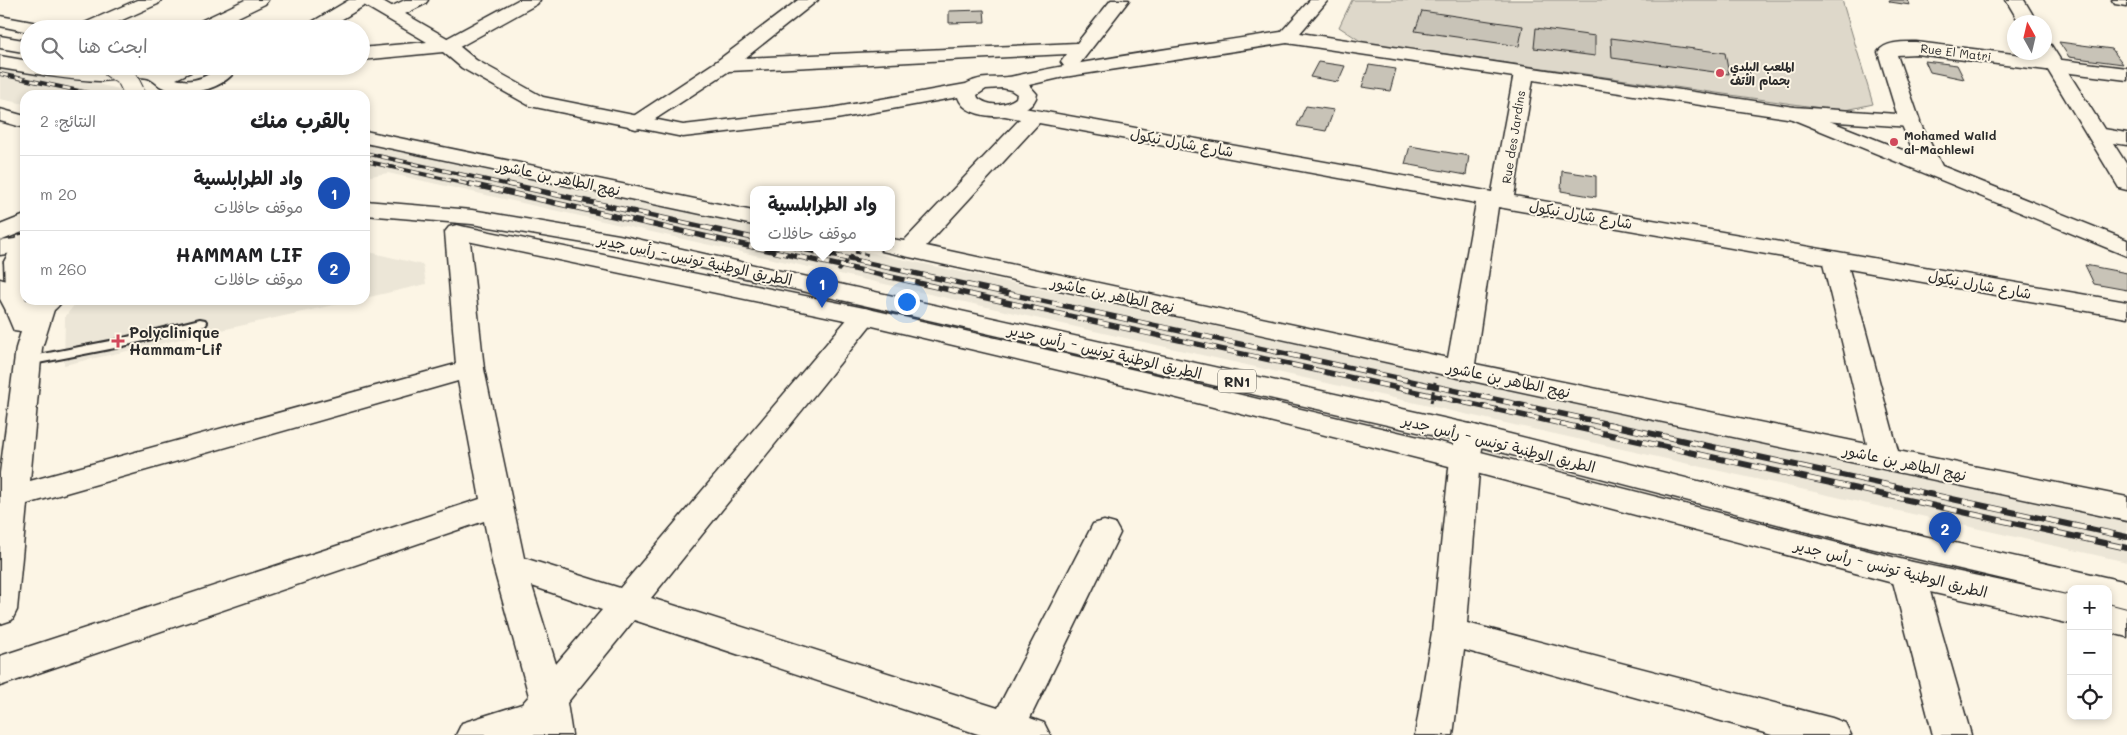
<!DOCTYPE html>
<html lang="ar">
<head>
<meta charset="utf-8">
<style>
	body { margin:0; font-family:Mali,"Playpen Sans Arabic",sans-serif; background:#f6f6f6; color:#202124; direction:rtl }
	.controls { position:absolute; right:15px; bottom:15px; display:grid; overflow:hidden; border-radius:10px; box-shadow:0 2px 8px #0003 }
	.controls button { width:45px; height:45px; display:grid; place-items:center; padding:0; border:0; border-bottom:1px solid #e0e0e0; background:#fff; color:#202124; font:25px sans-serif }
	.compass { position:absolute; left:2007px; top:15px; width:45px; height:45px; border-radius:50%; background:#fff; box-shadow:0 2px 8px #0003; rotate:352deg }
	.you { position:absolute; left:906px; top:301px; width:18px; height:18px; margin:-12px; border:4px solid #fff; border-radius:50%; background:#1a73e8; box-shadow:0 0 0 8px #1a73e833 }
	.badge { display:grid; place-items:center; width:32px; height:32px; border-radius:50%; background:#d1495b; color:#fff; font-size:16px; font-weight:700 }
	.pin { position:absolute; translate:-50% -41px; filter:drop-shadow(0 1px 2px #0008) }
	.pin::after { content:''; position:absolute; top:26px; width:18px; height:15px; background:inherit; clip-path:polygon(0 0,100% 0,50% 100%) }
	.popup { position:absolute; left:750px; top:186px; width:145px; height:65px; box-sizing:border-box; display:grid; place-content:center; border-radius:10px; background:#fff; filter:drop-shadow(0 1px 4px #0005); font-size:16px; white-space:nowrap; color:#757577 }
	.popup b { font-size:19px; color:#202124 }
	.popup::after { content:''; position:absolute; left:50%; top:100%; margin-left:-10px; border:10px solid transparent; border-top-color:#fff }
	.list { margin:0; padding:0; list-style:none }
	h2 { display:flex; justify-content:space-between; align-items:center; height:65px; margin:0; padding:0 20px; font-size:21px }
	h2 small { font-size:16px; font-weight:400; color:#757577 }
	.list li { display:grid; grid-template-columns:32px 1fr auto; gap:15px; align-items:center; box-sizing:border-box; height:75px; padding:0 20px; border-top:1px solid #e0e0e0 }
	.list b { display:block; font-size:19px; white-space:nowrap }
	.list p { margin:0; font-size:16px; white-space:nowrap; color:#757577 }
	.list em { font-size:16px; font-style:normal; color:#757577 }
	.icon { flex:none; width:28px; height:28px; fill:none; stroke:currentColor; stroke-width:2; stroke-linecap:round; stroke-linejoin:round }
	.map { position:relative; flex:none; width:2127px; height:735px; overflow:hidden; direction:ltr }
	.search { position:absolute; background:#fff; box-shadow:0 2px 8px #0003; left:20px; top:20px; width:350px; height:55px; display:flex; align-items:center; gap:12px; box-sizing:border-box; padding:0 18px; border-radius:28px; color:#757577; font-size:19px }
	.panel { position:absolute; background:#fff; box-shadow:0 2px 8px #0003; left:20px; top:90px; width:350px; height:215px; border-radius:15px; direction:rtl }
	.map>svg:first-child { display:block }
</style>
</head>
<body>
<div class="map">
<svg width="2127" height="735" viewBox="0 0 2127 735">
	<rect width="100%" height="100%" fill="#fcf5e5"/>
	<filter id="ink" filterUnits="userSpaceOnUse"><feTurbulence type="fractalNoise" baseFrequency=".02" numOctaves="2"/><feDisplacementMap in="SourceGraphic" scale="10" xChannelSelector="R" yChannelSelector="G"/><feConvolveMatrix kernelMatrix="1 2 1 2 8 2 1 2 1" color-interpolation-filters="sRGB"/></filter>
	<g filter="url(#ink)">
		<g fill="#ece6d7">
			<path d="M0 63 147 95H25V104L0 99Z"/>
			<path d="M365 142 753 227V247H845L2127 522V562L388 173 365 177Z"/>
			<path d="M365 251 423 265 426 284 365 298Z"/>
			<path d="M78 300H356L64 365 65 317Z"/>
		</g>
		<path fill="#ded8ca" stroke="#84827a" d="M1352 0H1842L1873 104 1842 111 1362 42 1339 27Z"/>
		<g fill="#c8c3b7" stroke="#2b2b2b">
			<path d="M1889 0H1908L1910 5 1890 2Z"/>
			<path d="M984 10 985 22 949 23V11Z"/>
			<path d="M1422 11 1523 26 1519 46 1415 31Z"/>
			<path d="M1536 28 1595 36V56L1534 48Z"/>
			<path d="M1611 38 1725 53 1729 74 1612 58Z"/>
			<path d="M2059 42 2112 49 2123 64 2069 57Z"/>
			<path d="M1925 61 1957 65 1964 79 1930 72Z"/>
			<path d="M1318 62 1345 66 1338 82 1310 77Z"/>
			<path d="M1369 65 1396 69 1390 91 1362 87Z"/>
			<path d="M1306 106 1334 110 1326 131 1297 126Z"/>
			<path d="M1410 146 1469 156 1466 175 1405 164Z"/>
			<path d="M1562 171 1596 176V197L1561 191Z"/>
			<path d="M2085 265 2127 273V290L2094 284Z"/>
		</g>
		<g fill="none" stroke-linecap="round" stroke-linejoin="round">
			<g stroke="#2b2b2b" stroke-width="4">
				<path id="lane" d="M200 319 205 320 207 323 205 326 115 348 28 365 23 364 21 361 23 358 28 357 115 340Z"/>
			</g>
			<g stroke="#2b2b2b" stroke-width="3">
				<g id="street">
					<path d="M137 0H161L158 4 102 29H77L80 25Z"/>
					<path d="M245 0H268L265 4 213 29H189L192 25Z"/>
					<path d="M349 0H370L367 4 326 29H304L307 25Z"/>
					<path d="M405 0H428L425 4C413 9 399 20 386 17L383 13 386 9Z"/>
					<path d="M518 0H540L537 4 454 50 447 52 440 50 438 46 440 42Z"/>
					<path d="M798 0H818L745 58 1077 43 1111 0H1129L1078 66 1071 68 1064 66 1061 62 1067 54 729 71 643 127 636 129 629 127 626 123 629 119 717 61Z"/>
					<path d="M2006 0H2024L2037 22H2019Z"/>
					<path d="M2112 0H2127V6L2115 4Z"/>
					<path d="M2044 44 2051 45 2104 129 2127 133V145L2113 143 2127 165V190L2119 188 2116 183 2037 52H2044Z"/>
					<path d="M1524 67 1531 69 1534 73 1514 196 2127 302V318L1849 269 1898 451 2127 497V521L1495 386 891 253 882 251 879 247H891V239L904 241 1020 119 995 114 992 110 995 106 1002 104 1492 192 1514 73 1517 69ZM1039 123 1476 203 1448 358 926 246ZM1498 207 1823 264 1867 444 1475 364Z"/>
					<path d="M183 80 190 82 193 86 188 91 191 95H169L168 88 171 84Z"/>
					<path d="M1794 107 1915 155 1900 121 1903 117 1910 115 1917 117 1942 166 2127 240V256L1787 117 1784 113 1787 109Z"/>
					<path d="M0 109 25 116V128L0 121Z"/>
					<path d="M365 131 753 211V225L365 143Z"/>
					<path d="M457 225 465 227 469 232 484 369 524 558 620 588 855 310 864 308 873 310 877 316 873 322 651 598 998 708 1093 524 1104 521 1115 524 1120 533 1030 718 1044 723 1050 735H981L634 620 567 703 572 735H456L462 723 522 704 529 696 493 566 484 521 0 686V656L480 499 458 381 27 504 17 610 12 620 0 624V473L16 348 21 332 14 331 6 312 4 262 7 257 16 255 25 257V300H57L42 348 30 481 456 364 445 232 449 227ZM532 586 602 610 556 664Z"/>
					<path d="M1470 424 1480 427 1485 434 1480 459 1467 623 1832 718 1845 723 1851 735H1772L1464 650 1453 735H1415L1432 632 1450 459 1455 434 1460 427Z"/>
					<path d="M1908 561 1920 565 1925 574 1971 735H1933L1891 574 1896 565Z"/>
				</g>
			</g>
			<g stroke="#2b2b2b" stroke-width="3">
				<g id="secondary">
					<path d="M359 0H381L454 42 476 60 543 97 683 125 831 108 966 84C984 74 997 80 1014 76 1102 57 1192 46 1281 32L1310 0H1328L1300 33 1794 107 1897 114 1878 52C1885 41 1904 42 1916 42L2127 68V80L1916 54 1897 55 1920 121 1917 125 1910 127 1794 119 1287 43 1064 77 1029 85 1037 94C1033 122 966 124 958 97L831 120 683 137 530 106 462 68 443 52 361 60V48L427 42 362 4ZM1002 88 1011 90 1017 94 1016 98C1005 106 989 107 978 98L977 95 986 89Z"/>
					<path d="M0 16 48 25 51 29H29V32L0 26Z"/>
					<path d="M0 56 29 61V66L102 69 152 66 163 70 171 66H197L195 70 176 79C190 83 203 79 215 70L217 66H236L237 69C221 91 189 97 164 88 158 86 154 80 148 78 139 75 111 81 99 81 65 80 33 73 0 68Z"/>
				</g>
			</g>
			<g stroke="#2b2b2b" stroke-width="3">
				<g id="primary">
					<path d="M22 238 25 239V251L0 255V241Z"/>
					<path d="M0 279C19 284 25 296 32 312L28 318 19 320 10 318 0 299Z"/>
				</g>
			</g>
			<g stroke="#2b2b2b" stroke-width="3">
				<g id="highway">
					<path d="M0 36 29 41V53L0 48Z"/>
					<path d="M365 201 472 210 619 235 1470 424 1862 522 2127 582V608L2108 603V589H2071V595L1862 546 1470 444 619 249 472 224 365 215Z"/>
					<path d="M25 215V231L0 241V225Z"/>
					<path d="M466 227 864 308 1157 375 1465 448 1908 561 2071 596V624L1908 587 1465 470 1157 393 864 324 458 239 454 234 458 229Z"/>
					<path d="M25 234V268L16 269 7 267 4 262 17 236Z"/>
					<path d="M35 300H63C54 312 47 318 32 315L28 309Z"/>
					<path d="M2108 604 2127 609V637L2108 632Z"/>
				</g>
			</g>
			<path stroke="#2b2b2b" stroke-width="3" stroke-dasharray="4.5 4" stroke-linecap="butt" d="M855 252 869 255"/>
			<use href="#lane" fill="#fcf5e5" fill-rule="evenodd"/>
			<use href="#street" fill="#fcf5e5" fill-rule="evenodd"/>
			<use href="#secondary" fill="#fcf5e5" fill-rule="evenodd"/>
			<use href="#primary" fill="#fcf5e5" fill-rule="evenodd"/>
			<use href="#highway" fill="#fcf5e5" fill-rule="evenodd"/>
			<g stroke="#2b2b2b" stroke-width="4">
				<g id="rail-far2">
					<path d="M0 74 98 95"/>
					<path d="M365 153 514 186"/>
					<path d="M365 161 476 186"/>
				</g>
			</g>
			<g stroke="#2b2b2b" stroke-width="5.5">
				<g id="rail-far1">
					<path d="M470 184 753 247"/>
					<path d="M508 184 753 238"/>
					<path d="M754 247 1567 425"/>
					<path d="M794 247 1613 425"/>
				</g>
			</g>
			<g stroke="#2b2b2b" stroke-width="6">
				<g id="rail">
					<path d="M1561 424 2127 548"/>
					<path d="M1607 424 2127 537"/>
				</g>
			</g>
			<use href="#rail-far2" stroke="#fcf5e5" stroke-width="2.5" stroke-dasharray="8" stroke-linecap="butt"/>
			<use href="#rail-far1" stroke="#fcf5e5" stroke-width="4" stroke-dasharray="11" stroke-linecap="butt"/>
			<use href="#rail" stroke="#fcf5e5" stroke-width="4.5" stroke-dasharray="14" stroke-linecap="butt"/>
			<g stroke="#2b2b2b" stroke-width="22" stroke-linecap="butt">
				<path id="highway-bridge" d="M110 66 127 78 134 92 133 95"/>
			</g>
			<g stroke="#2b2b2b" stroke-width="3" stroke-dasharray="4.5 4" stroke-linecap="butt">
				<path d="M838 271 855 252"/>
				<path d="M1431 403 1436 377"/>
			</g>
			<use href="#highway-bridge" stroke="#fcf5e5" stroke-width="20"/>
		</g>
	</g>
	<g fill="#d1495b" stroke="#fcf5e5" stroke-width="2">
		<circle cx="1720" cy="73" r="5"/>
		<circle cx="1894" cy="142" r="5"/>
		<path d="M115.5 333.5h5v5h5v5h-5v5h-5v-5h-5v-5h5z"/>
	</g>
	<g text-anchor="middle" dominant-baseline="central" stroke-width="4" stroke-linejoin="round" paint-order="stroke">
		<g font-size="12" fill="#2b2b2b" stroke="#fcf5e5">
			<text transform="translate(1956 52) rotate(7)">Rue El Matri</text>
			<text transform="translate(1513 137) rotate(-81)">Rue des Jardins</text>
		</g>
		<g font-size="12" font-weight="bold" fill="#2b2b2b" stroke="#fcf5e5" text-anchor="start">
			<text x="1730" y="66">الملعب البلدي<tspan x="1730" dy="14">بحمام الأتف</tspan></text>
			<text x="1904" y="135">Mohamed Walid<tspan x="1904" dy="14">al-Machlewi</tspan></text>
		</g>
		<rect fill="#fcf5e5" stroke="#6a6863" stroke-width="1" x="1218" y="369.5" width="38" height="23" rx="4"/>
		<g font-size="14" font-weight="bold" fill="#2b2b2b">
			<text x="1237" y="381">RN1</text>
		</g>
		<g font-size="15" fill="#2b2b2b" stroke="#fcf5e5">
			<text transform="translate(1182 142) rotate(10)">شارع شارل نيكول</text>
			<text transform="translate(559 177) rotate(12)">نهج الطاهر بن عاشور</text>
			<text transform="translate(1581 214) rotate(10)">شارع شارل نيكول</text>
			<text transform="translate(695 259) rotate(12)">الطريق الوطنية تونس - رأس جدير</text>
			<text transform="translate(1980 284) rotate(10)">شارع شارل نيكول</text>
			<text transform="translate(1113 294) rotate(12)">نهج الطاهر بن عاشور</text>
			<text transform="translate(1105 351) rotate(13)">الطريق الوطنية تونس - رأس جدير</text>
			<text transform="translate(1509 379) rotate(12)">نهج الطاهر بن عاشور</text>
			<text transform="translate(1499 443) rotate(14)">الطريق الوطنية تونس - رأس جدير</text>
			<text transform="translate(1905 462) rotate(12)">نهج الطاهر بن عاشور</text>
			<text transform="translate(1891 568) rotate(14)">الطريق الوطنية تونس - رأس جدير</text>
		</g>
		<g font-size="15" font-weight="bold" fill="#2b2b2b" stroke="#fcf5e5" text-anchor="start">
			<text x="129" y="332">Polyclinique<tspan x="129" dy="17">Hammam-Lif</tspan></text>
		</g>
	</g>
</svg>
<div class="controls">
<button>+</button>
<button>−</button>
<button><svg class="icon" aria-label="locate" viewBox="0 0 24 24"><circle cx="12" cy="12" r="6"/><path d="M12 2v4M12 18v4M2 12h4M18 12h4"/></svg></button>
</div>
<svg class="compass" viewBox="-18 -18 36 36"><path d="M0-13l5 13h-10z" fill="#e53935"/><path d="M0 13l5-13h-10z" fill="#757577"/></svg>
<div class="you"></div>
<div class="pin badge" style="left:822px;top:308px;background:#1a4fb4">1</div>
<div class="popup"><b>واد الطرابلسية</b>موقف حافلات</div>
<div class="pin badge" style="left:1945px;top:553px;background:#1a4fb4">2</div>
<div class="search"><svg class="icon" aria-label="search" viewBox="0 0 24 24"><circle cx="10" cy="10" r="6"/><path d="M15 15l6 6"/></svg>ابحث هنا</div>
<section class="panel">
<h2>بالقرب منك<small>النتائج: 2</small></h2>
<ul class="list">
<li><span class="badge" style="background:#1a4fb4">1</span><div><b>واد الطرابلسية</b><p>موقف حافلات</p></div><em>20 m</em></li>
<li><span class="badge" style="background:#1a4fb4">2</span><div><b>HAMMAM LIF</b><p>موقف حافلات</p></div><em>260 m</em></li>
</ul>
</section>
</div>
</body>
</html>
